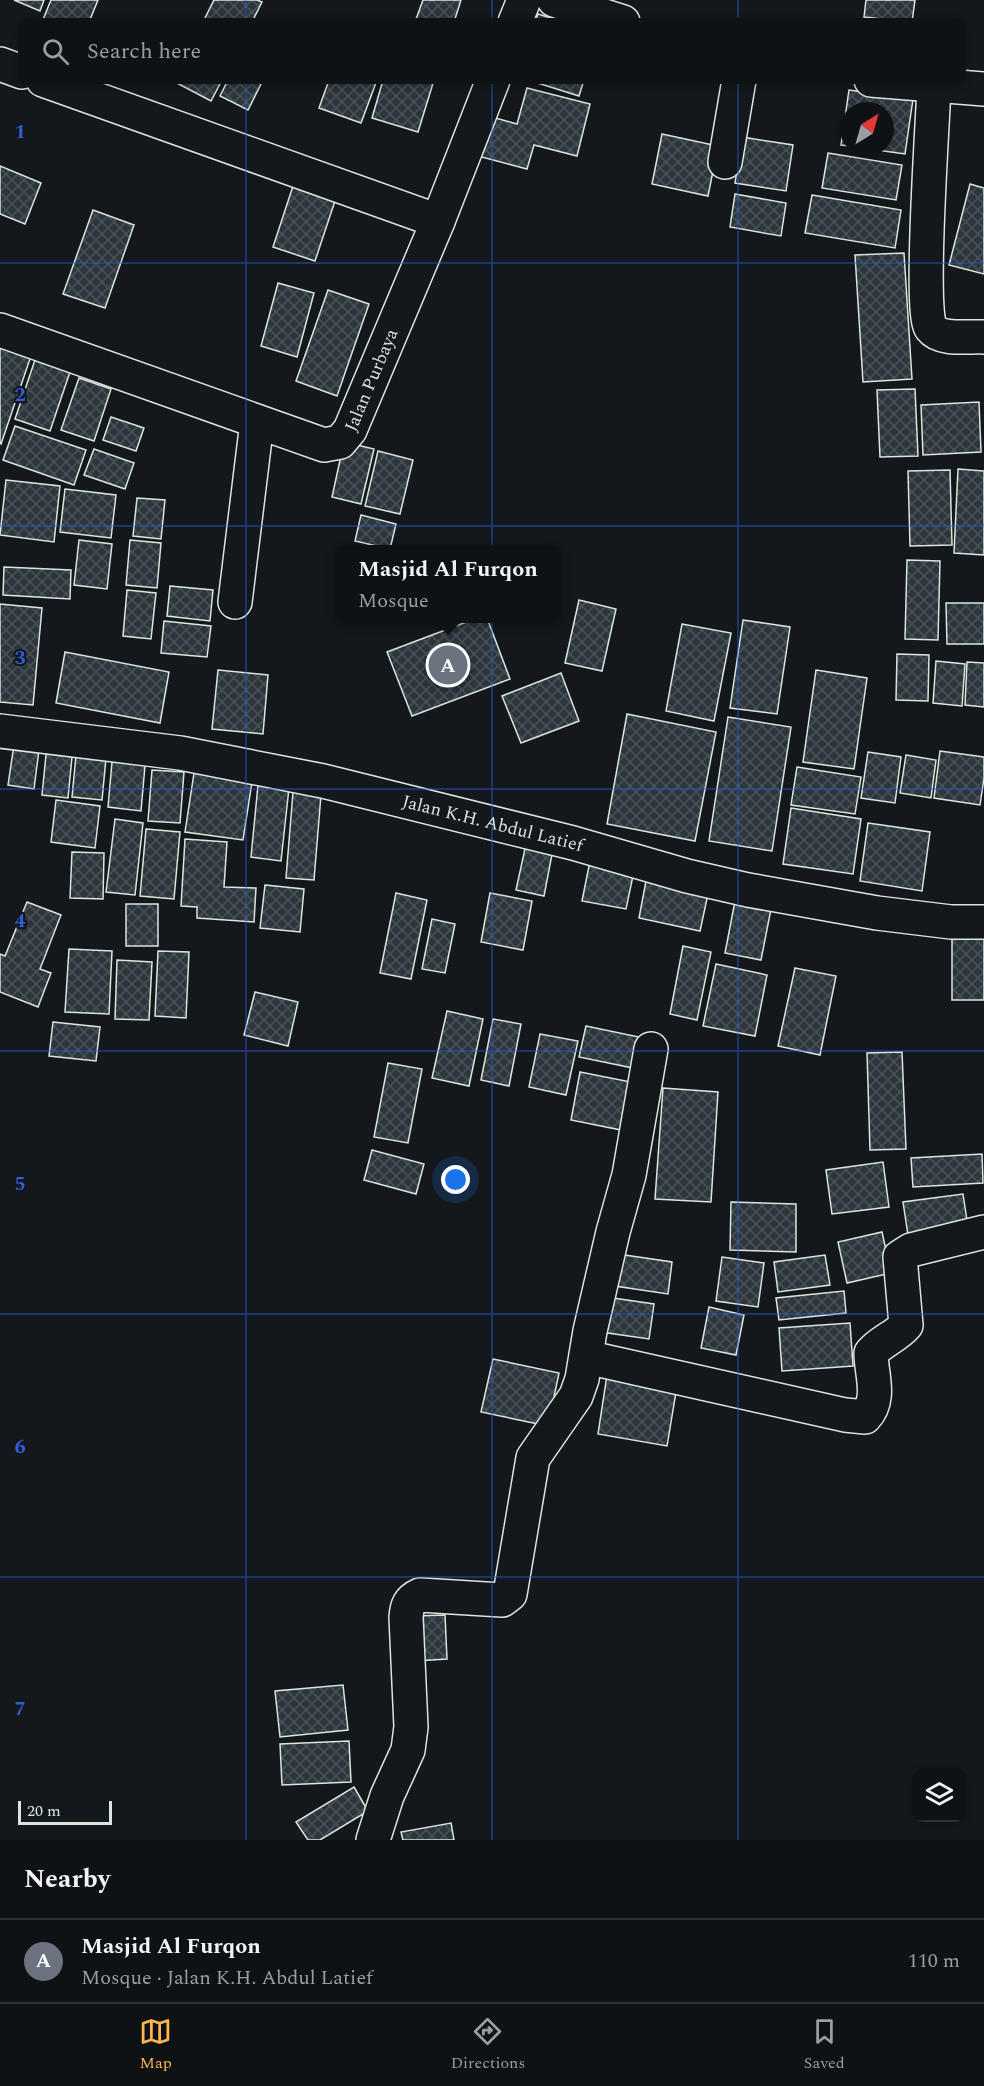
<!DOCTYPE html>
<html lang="en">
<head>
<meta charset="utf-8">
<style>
	body { margin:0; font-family:Spectral,serif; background:#181b1e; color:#f1f3f6 }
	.controls { position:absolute; right:18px; bottom:18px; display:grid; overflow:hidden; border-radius:12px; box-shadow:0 3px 9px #0003 }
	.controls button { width:54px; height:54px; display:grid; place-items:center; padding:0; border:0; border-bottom:2px solid #2f3234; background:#0f1215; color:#f1f3f6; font:30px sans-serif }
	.compass { position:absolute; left:840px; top:102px; width:54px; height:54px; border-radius:50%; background:#0f1215; box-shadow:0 3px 9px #0003; rotate:37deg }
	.scale { position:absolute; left:18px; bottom:15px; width:94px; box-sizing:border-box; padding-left:6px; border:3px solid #d8e6dc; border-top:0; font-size:16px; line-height:21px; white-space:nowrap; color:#d8e6dc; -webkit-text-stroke:4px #14181c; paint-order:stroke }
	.you { position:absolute; left:456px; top:1180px; width:21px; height:21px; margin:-15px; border:4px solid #fff; border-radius:50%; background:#1a73e8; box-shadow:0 0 0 9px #1a73e833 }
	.badge { display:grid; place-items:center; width:39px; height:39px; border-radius:50%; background:#ffb74d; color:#fff; font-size:20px; font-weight:700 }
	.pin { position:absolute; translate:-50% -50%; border:3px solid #fff; box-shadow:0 2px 6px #0006 }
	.popup { position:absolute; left:334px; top:545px; width:228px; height:78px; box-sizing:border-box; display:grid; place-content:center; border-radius:12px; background:#0f1215; filter:drop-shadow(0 2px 4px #0005); font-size:20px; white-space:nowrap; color:#9b9ea0 }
	.popup b { font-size:22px; color:#f1f3f6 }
	.popup::after { content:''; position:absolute; left:50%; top:100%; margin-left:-12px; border:12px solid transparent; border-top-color:#0f1215 }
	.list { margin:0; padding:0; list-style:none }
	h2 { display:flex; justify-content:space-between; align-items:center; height:78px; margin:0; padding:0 24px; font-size:26px }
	h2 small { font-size:20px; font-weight:400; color:#9b9ea0 }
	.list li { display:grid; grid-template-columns:39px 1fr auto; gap:18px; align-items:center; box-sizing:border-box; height:84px; padding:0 24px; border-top:2px solid #2f3234 }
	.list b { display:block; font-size:22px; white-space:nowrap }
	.list p { margin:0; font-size:20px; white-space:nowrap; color:#9b9ea0 }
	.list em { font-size:20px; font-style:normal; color:#9b9ea0 }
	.icon { flex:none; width:33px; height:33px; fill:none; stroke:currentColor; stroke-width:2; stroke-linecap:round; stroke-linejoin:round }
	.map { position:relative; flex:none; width:984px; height:1840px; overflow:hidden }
	.search { position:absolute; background:#0f1215; box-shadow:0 3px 9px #0003; left:18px; right:18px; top:18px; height:66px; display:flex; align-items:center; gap:15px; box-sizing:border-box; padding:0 21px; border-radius:12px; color:#9b9ea0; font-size:22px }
	.sheet { height:162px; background:#0f1215 }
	nav { display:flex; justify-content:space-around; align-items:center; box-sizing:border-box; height:84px; border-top:2px solid #2f3234; background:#0f1215; font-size:16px; color:#9b9ea0 }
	nav a { display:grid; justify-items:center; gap:3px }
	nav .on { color:#ffb74d }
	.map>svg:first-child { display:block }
</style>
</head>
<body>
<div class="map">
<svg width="984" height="1840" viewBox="0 0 984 1840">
	<defs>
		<pattern id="building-cross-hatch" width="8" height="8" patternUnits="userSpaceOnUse" patternTransform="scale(1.5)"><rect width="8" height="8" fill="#2c363c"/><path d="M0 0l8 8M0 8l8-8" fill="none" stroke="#4a5358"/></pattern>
	</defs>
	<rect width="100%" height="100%" fill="#14181c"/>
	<g fill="url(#building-cross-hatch)" stroke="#d8e6dc" stroke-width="1.5">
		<path d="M14 0H44L40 11Z"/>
		<path d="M51 0H98L89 22H42Z"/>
		<path d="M214 0H257L262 2 252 22H203Z"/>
		<path d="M423 0H461L454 22H415Z"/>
		<path d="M866 0H915L912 22 864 17Z"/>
		<path d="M538 14 564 22H535Z"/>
		<path d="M174 80H222L211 101 173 81Z"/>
		<path d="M228 80H263L248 110 220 96Z"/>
		<path d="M329 80H377L361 123 319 108Z"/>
		<path d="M383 80H434L418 132 372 118Z"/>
		<path d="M528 80H584L579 96Z"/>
		<path d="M527 88 590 104 577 156 534 145 527 169 478 156 488 116 517 124Z"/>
		<path d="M849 90 913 99 905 154 855 147H885V111H849V146L841 145Z"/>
		<path d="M662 134 718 146 708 196 652 184Z"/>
		<path d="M742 137 793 145 786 191 735 183Z"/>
		<path d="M828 153 902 165 896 200 822 188Z"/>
		<path d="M0 166 41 183 25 224 0 214Z"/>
		<path d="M294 183 336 198 315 261 273 247Z"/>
		<path d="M970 184 984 188V274L949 265Z"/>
		<path d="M735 194 786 203 781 236 730 227Z"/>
		<path d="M812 195 901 210 895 248 805 233Z"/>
		<path d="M93 210 134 225 105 308 63 294Z"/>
		<path d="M904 253 912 379 863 382 855 255Z"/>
		<path d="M278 283 314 293 297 357 261 346Z"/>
		<path d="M328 290 369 304 337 396 296 381Z"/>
		<path d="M0 342 32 353 1 444 0 443Z"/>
		<path d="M36 357 71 369 50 431 15 419Z"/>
		<path d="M79 378 111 389 94 441 61 430Z"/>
		<path d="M915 389 918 456 880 457 877 390Z"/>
		<path d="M979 402 981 452 923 455 921 405Z"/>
		<path d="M111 417 144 428 136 451 103 440Z"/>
		<path d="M15 426 86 450 74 485 3 460Z"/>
		<path d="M344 442 374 449 361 504 332 497Z"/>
		<path d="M94 449 134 463 125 489 84 475Z"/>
		<path d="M378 451 413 460 400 514 365 506Z"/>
		<path d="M958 469 984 471V555L954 553Z"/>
		<path d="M950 470 952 545 910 546 908 471Z"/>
		<path d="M6 480 60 486 54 542 0 535Z"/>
		<path d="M65 489 116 495 111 538 60 532Z"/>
		<path d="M137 498 165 500 161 539 133 536Z"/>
		<path d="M361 515 396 524 390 549 355 541Z"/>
		<path d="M79 540 112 544 107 589 74 585Z"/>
		<path d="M130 540 161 543 157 588 126 585Z"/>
		<path d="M907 560 940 561 938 640 905 639Z"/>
		<path d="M4 567 71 570 70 599 3 595Z"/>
		<path d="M170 586 213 590 210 621 167 616Z"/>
		<path d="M127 590 156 593 151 639 123 636Z"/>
		<path d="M579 600 616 609 602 671 565 663Z"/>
		<path d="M946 603H984V644H947Z"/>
		<path d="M0 604 42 608 33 705 0 702Z"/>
		<path d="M477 618H487L510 679 412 716 387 652Z"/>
		<path d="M743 620 790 627 777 714 730 708Z"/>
		<path d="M164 621 211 626 207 657 161 653Z"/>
		<path d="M682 624 731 633 714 721 666 711Z"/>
		<path d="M65 652 169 672 160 723 56 703Z"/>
		<path d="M897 654 929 655 928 701 896 700Z"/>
		<path d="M936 661 965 664 962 706 933 703Z"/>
		<path d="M967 662 984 663V707L965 705Z"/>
		<path d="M218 670 268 675 263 734 212 729Z"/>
		<path d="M816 670 867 678 854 769 803 762Z"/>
		<path d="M561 673 579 721 521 743 502 696Z"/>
		<path d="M627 714 716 732 695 841 607 824Z"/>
		<path d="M728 717 791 727 772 851 709 841Z"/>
		<path d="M15 738 40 742 34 789 8 785Z"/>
		<path d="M47 745 73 747 68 798 42 795Z"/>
		<path d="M77 745 107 748 102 800 72 797Z"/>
		<path d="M113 751 146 754 141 811 108 807Z"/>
		<path d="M940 751 984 757V778L980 805 934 798Z"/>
		<path d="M868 752 901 757 895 803 861 798Z"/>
		<path d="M906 755 936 760 931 798 900 793Z"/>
		<path d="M797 767 861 777 855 814 791 805Z"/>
		<path d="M152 770 184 772 180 823 148 821Z"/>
		<path d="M194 773 252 782 243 840 185 832Z"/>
		<path d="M258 785 289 788 281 861 251 857Z"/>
		<path d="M293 792 321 795 314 880 286 878Z"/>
		<path d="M56 800 100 806 95 848 51 842Z"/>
		<path d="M791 808 861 819 853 874 783 864Z"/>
		<path d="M115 819 143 823 135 895 106 892Z"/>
		<path d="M868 823 930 832 922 891 860 881Z"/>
		<path d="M146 829 180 832 174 899 140 896Z"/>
		<path d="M185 839 227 842 224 887 256 888 254 922 197 918V907L181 906Z"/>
		<path d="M526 844 553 849 544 896 516 890Z"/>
		<path d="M72 852 104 853 103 899 70 898Z"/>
		<path d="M590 861 634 871 626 909 582 901Z"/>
		<path d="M646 881 708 894 700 931 639 918Z"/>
		<path d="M265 885 304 889 300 932 260 928Z"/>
		<path d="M396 893 427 900 411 979 380 973Z"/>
		<path d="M490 893 532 901 523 950 481 942Z"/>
		<path d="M735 901 771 909 761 960 725 953Z"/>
		<path d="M27 902 61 915 40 969 51 973 38 1007 0 992V954L5 956Z"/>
		<rect x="126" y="904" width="32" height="42"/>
		<path d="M432 919 455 924 445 973 422 969Z"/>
		<rect x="952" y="928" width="32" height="72"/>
		<path d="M683 946 711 952 697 1020 670 1014Z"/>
		<path d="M69 949 112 951 109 1014 65 1012Z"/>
		<path d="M158 951 189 952 186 1018 155 1016Z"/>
		<path d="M117 960 152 962 149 1020 115 1019Z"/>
		<path d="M716 964 767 975 755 1036 703 1026Z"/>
		<path d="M795 968 836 976 820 1055 778 1046Z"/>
		<path d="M255 992 298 1002 288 1046 244 1035Z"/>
		<path d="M447 1011 483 1019 469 1086 432 1078Z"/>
		<path d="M493 1019 521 1024 509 1086 481 1080Z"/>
		<path d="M53 1022 100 1027 96 1061 49 1056Z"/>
		<path d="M586 1026 639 1037 633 1068 579 1057Z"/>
		<path d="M540 1034 578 1041 566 1095 529 1087Z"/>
		<path d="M902 1052 906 1149 870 1150 867 1053Z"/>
		<path d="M388 1063 422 1069 408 1143 374 1137Z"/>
		<path d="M580 1072 636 1083 626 1131 571 1120Z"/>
		<path d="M663 1088 718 1092 711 1202 655 1199Z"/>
		<path d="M372 1150 424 1164 416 1194 364 1180Z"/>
		<path d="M982 1154 983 1183 913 1187 911 1158Z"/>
		<path d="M883 1162 889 1207 832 1214 826 1170Z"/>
		<path d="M963 1194 968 1227 908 1235 903 1202Z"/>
		<path d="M731 1202 796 1204V1252L730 1250Z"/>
		<path d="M882 1232 891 1273 847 1283 838 1242Z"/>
		<path d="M618 1254 672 1262 668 1294 615 1286Z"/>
		<path d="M825 1255 830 1285 778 1292 774 1262Z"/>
		<path d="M722 1257 764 1263 758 1307 716 1301Z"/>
		<path d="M844 1291 846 1313 779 1320 776 1298Z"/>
		<path d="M606 1297 654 1304 649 1339 601 1332Z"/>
		<path d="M709 1307 744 1315 736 1355 701 1348Z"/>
		<path d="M850 1323 853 1366 782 1371 779 1328Z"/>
		<path d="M493 1359 559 1373 548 1426 481 1412Z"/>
		<path d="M607 1375 677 1386 667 1446 598 1434Z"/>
		<path d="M445 1615 447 1659 416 1661 414 1616Z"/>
		<path d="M343 1685 348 1730 280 1737 275 1691Z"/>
		<path d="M349 1741 351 1782 282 1785 280 1744Z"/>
		<path d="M354 1787 368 1811 320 1840H308L296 1822Z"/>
		<path d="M451 1823 454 1840H403L401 1832Z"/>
	</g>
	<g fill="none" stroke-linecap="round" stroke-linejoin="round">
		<g stroke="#d8e6dc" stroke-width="36">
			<g id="minor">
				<path d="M554 0 623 22"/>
				<path d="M515 22 524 0"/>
				<path d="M0 64 22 72"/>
				<path d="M43 80 438 221"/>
				<path d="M871 80 984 89"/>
				<path d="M934 86C933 119 919 314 931 328 941 341 970 336 984 337"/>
				<path d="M725 162 739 80"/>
				<path id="s1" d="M0 330 324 445 340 442 350 430 438 221 493 80"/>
				<path d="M235 602 257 422"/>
				<path id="s2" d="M0 731 180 753 323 781 573 843 687 876 748 890 877 913 951 922H984"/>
				<path d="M586 1357 845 1415 865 1417C882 1399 871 1374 871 1353 881 1341 896 1337 906 1325L900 1257 911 1250 984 1232"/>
				<path d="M373 1840 387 1796 408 1750 411 1727 406 1617C407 1606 409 1600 420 1595L502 1600 510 1594 533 1458 576 1396 582 1379 590 1331 613 1232 629 1175 651 1049"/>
			</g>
		</g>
		<use href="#minor" stroke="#14181c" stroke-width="33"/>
	</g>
	<path fill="none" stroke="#305dd8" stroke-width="1.5" stroke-opacity="0.55" d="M246 0V22M492 0V22M738 0V22M246 80V1840M492 80V1840M738 80V1840M0 263H984M0 526H984M0 789H984M0 1051H984M0 1314H984M0 1577H984"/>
	<g text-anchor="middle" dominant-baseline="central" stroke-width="4.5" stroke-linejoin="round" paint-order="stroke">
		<g font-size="18" fill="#d8e6dc" stroke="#14181c">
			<text stroke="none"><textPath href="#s1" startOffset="430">Jalan Purbaya</textPath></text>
			<text stroke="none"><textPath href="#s2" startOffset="502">Jalan K.H. Abdul Latief</textPath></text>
		</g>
	</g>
	<g font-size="20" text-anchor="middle" font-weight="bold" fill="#305dd8" stroke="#14181c" stroke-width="4.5" stroke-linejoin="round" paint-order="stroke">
		<text x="20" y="138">1</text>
		<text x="20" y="401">2</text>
		<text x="20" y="664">3</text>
		<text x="20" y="927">4</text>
		<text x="20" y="1190">5</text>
		<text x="20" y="1453">6</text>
		<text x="20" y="1715">7</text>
	</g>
</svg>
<div class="controls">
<button><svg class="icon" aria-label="layers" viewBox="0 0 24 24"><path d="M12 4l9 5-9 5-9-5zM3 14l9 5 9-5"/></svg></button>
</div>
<svg class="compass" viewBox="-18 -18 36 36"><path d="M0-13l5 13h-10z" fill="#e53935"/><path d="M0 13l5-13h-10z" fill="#9b9ea0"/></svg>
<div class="scale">20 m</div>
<div class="you"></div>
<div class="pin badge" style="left:448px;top:665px;background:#6b7280">A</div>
<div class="popup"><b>Masjid Al Furqon</b>Mosque</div>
<div class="search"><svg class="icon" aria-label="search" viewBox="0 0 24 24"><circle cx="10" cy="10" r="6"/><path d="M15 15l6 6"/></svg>Search here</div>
</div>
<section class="sheet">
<h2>Nearby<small></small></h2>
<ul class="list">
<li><span class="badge" style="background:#6b7280">A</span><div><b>Masjid Al Furqon</b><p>Mosque · Jalan K.H. Abdul Latief</p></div><em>110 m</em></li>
</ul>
</section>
<nav>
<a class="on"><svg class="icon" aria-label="map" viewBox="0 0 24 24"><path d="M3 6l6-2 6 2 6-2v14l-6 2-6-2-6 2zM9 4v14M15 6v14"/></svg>Map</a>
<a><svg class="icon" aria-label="directions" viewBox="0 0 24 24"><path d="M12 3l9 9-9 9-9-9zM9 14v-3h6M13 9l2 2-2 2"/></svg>Directions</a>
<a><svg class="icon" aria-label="saved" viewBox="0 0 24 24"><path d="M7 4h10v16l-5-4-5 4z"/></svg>Saved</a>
</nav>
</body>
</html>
